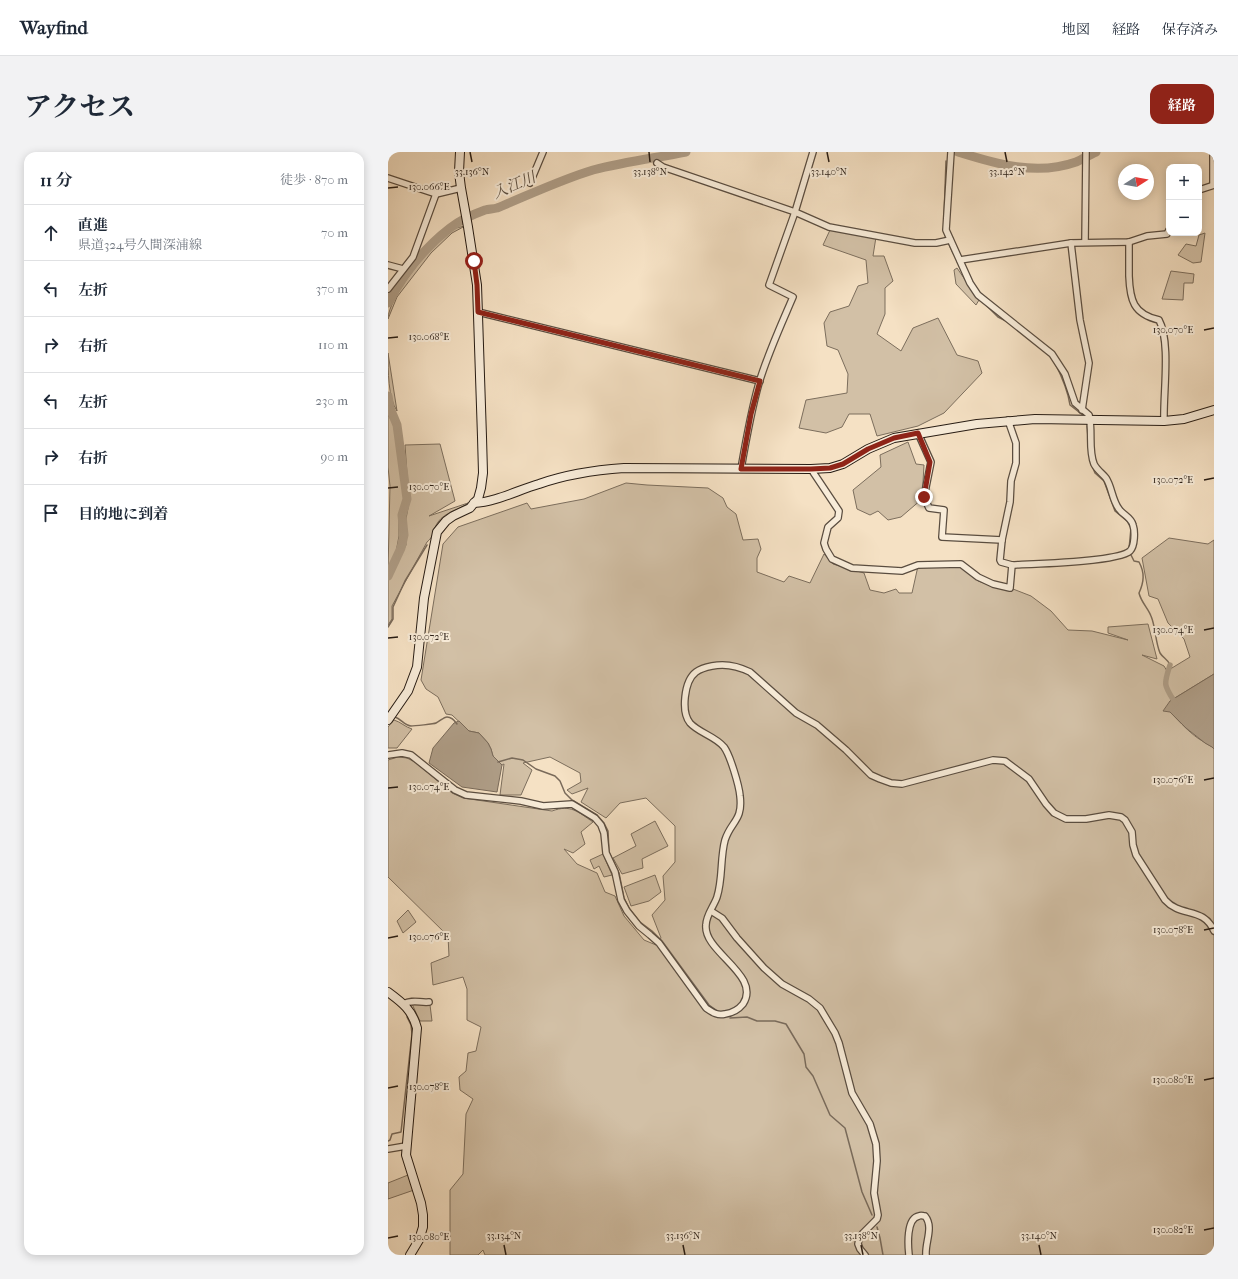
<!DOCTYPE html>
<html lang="ja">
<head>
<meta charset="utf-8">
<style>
	body { margin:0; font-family:"IM FELL French Canon","Noto Serif JP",serif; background:#f2f2f3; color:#1f2937 }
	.controls { position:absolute; right:12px; top:12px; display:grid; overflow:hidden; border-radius:8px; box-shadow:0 2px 10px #0003 }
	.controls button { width:36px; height:36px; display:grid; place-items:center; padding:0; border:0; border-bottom:1px solid #e0e1e3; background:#fff; color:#1f2937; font:20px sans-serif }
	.compass { position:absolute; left:730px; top:12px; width:36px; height:36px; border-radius:50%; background:#fff; box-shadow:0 2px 10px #0003; rotate:79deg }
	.stop { position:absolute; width:12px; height:12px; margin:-9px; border:3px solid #8f2418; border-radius:50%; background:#fff }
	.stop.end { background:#8f2418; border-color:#fff; box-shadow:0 1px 4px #0008 }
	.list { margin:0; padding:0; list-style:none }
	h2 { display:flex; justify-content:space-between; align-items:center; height:52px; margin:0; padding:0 16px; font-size:17px }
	h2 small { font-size:13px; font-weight:400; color:#747a83 }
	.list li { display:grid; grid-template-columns:26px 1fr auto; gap:12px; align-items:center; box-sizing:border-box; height:56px; padding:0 16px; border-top:1px solid #e0e1e3 }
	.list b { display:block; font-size:15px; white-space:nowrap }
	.list p { margin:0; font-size:13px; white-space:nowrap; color:#747a83 }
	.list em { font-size:13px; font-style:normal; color:#747a83 }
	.icon { flex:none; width:22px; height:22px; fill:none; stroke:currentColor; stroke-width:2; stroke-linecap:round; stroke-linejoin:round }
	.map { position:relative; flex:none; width:826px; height:1103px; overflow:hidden; border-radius:12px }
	header { display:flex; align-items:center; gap:24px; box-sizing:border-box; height:56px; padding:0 20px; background:#fff; border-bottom:1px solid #e0e1e3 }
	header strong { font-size:19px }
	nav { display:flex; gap:22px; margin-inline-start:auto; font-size:14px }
	.intro { display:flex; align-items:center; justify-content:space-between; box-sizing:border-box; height:96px; padding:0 24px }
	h1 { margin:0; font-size:28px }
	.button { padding:10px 18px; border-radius:12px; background:#8f2418; color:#fff; font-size:14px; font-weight:700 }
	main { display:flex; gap:24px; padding:0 24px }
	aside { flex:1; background:#fff; border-radius:12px; box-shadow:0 2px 10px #0003 }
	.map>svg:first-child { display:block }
</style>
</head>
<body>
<header>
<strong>Wayfind</strong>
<nav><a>地図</a><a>経路</a><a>保存済み</a></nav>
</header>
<div class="intro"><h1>アクセス</h1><a class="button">経路</a></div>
<main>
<aside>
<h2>11 分<small>徒歩 · 870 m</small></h2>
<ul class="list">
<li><svg class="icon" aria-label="ahead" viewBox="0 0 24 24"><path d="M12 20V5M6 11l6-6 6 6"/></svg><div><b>直進</b><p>県道324号久間深浦線</p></div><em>70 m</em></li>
<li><svg class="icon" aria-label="left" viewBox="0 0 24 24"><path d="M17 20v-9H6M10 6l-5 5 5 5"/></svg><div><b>左折</b></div><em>370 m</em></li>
<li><svg class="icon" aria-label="right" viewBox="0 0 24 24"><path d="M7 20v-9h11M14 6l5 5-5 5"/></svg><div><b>右折</b></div><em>110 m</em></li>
<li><svg class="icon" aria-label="left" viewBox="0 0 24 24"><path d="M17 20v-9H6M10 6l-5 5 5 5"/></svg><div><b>左折</b></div><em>230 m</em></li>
<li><svg class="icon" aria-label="right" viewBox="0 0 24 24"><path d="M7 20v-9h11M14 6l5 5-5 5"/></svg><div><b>右折</b></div><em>90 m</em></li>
<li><svg class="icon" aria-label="arrive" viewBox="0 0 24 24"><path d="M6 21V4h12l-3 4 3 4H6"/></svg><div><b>目的地に到着</b></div></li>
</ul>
</aside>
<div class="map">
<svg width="826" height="1103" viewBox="0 0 826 1103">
	<rect width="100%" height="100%" fill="#f5e1c4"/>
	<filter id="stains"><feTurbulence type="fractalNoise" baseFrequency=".005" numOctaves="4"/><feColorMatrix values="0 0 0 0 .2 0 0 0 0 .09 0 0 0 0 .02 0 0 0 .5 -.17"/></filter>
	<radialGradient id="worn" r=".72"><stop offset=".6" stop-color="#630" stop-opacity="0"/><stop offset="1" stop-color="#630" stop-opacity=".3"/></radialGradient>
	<g fill="#d2c0a6" stroke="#7c6e5d">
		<path d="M77 74 64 81 43 101 9 145 0 167C0 145 44 92 62 79 66 76 72 75 77 74Z"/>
		<path d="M442 78 488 85 485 104H496L505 129 497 136V162L489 182 513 199 525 176 550 166 569 203 590 209 594 221 556 261 530 274 489 284 482 262H461L454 275 438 281 411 276 418 248 459 241 460 222 450 198 439 194 436 171 442 160 461 154 470 134 480 131 478 108 435 93Z"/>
		<path d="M817 81 813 110 805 111 790 103 798 92 808 94 811 83Z"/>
		<path d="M569 116 591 148 588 153 568 132 566 118Z"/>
		<path d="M783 119 806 122 805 131H796L795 148 774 147Z"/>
		<path d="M0 201 9 259C0 246 0 218 0 201Z"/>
		<path d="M0 263 8 275 16 328V352L11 361V384L8 400 0 418 2 334 0 315Z"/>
		<path d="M520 290 528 312 536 313 534 347 513 365 500 368 490 359 482 363 469 357 465 338 493 315 492 303Z"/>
		<path d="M52 292 67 349 41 364 80 351C71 358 57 360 50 370 45 377 46 385 39 390L4 454V467L0 473V428L18 393 17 372 21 351 17 293Z"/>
		<path d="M238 331 259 333 320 336 335 346 339 355 348 362 355 388 370 387 373 397 369 406V420L396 430 401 424 422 431 436 402 445 412 476 421 482 438 496 441 508 437 511 441H524L530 414H572L590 429 613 437H625L643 444 663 459 680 478 704 479 740 488 720 481V475L760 472 769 507 754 503 776 514 779 519 802 505 796 487 780 471 770 447 761 444 754 406 781 386 820 392 826 388V522L782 549V560C792 570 803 583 816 590 820 593 823 593 826 597V1103H97L95 1098 90 1103H62V1038L75 1022 78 962 85 947 72 938 71 925 78 919 80 901 88 899 93 875 79 868V837L75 825 45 833 43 811 61 804 60 784 0 725V608L10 605 19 606 27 610 64 641 75 646 164 659C183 652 190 660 205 670L193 680 197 692 185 701 176 697 189 712 209 721 217 740 227 744 236 764 256 788 268 793 273 786 264 763 277 748 275 724 287 710V674L258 646 232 651 218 666 193 650 200 636 184 642 179 638 193 630 192 621 162 605 135 611 144 618 133 643H112L116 612 114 613 105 604 103 597 100 591 91 581 81 579 64 563 58 562 50 545 38 537 33 528 55 392 70 375 139 351 143 357 196 347Z"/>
		<path d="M6 568C13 570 17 575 24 577L9 596H0V575Z"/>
		<path d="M267 669 280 694 254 707 255 716 234 722 225 706 248 694 243 682Z"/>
		<path d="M215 702 224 723 216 725 211 714 206 717 202 708Z"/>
		<path d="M267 723 273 740 261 749 243 754 236 735Z"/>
		<path d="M20 758 28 770 15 781 9 769Z"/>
		<path d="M24 852 42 853 44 869H32Z"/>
		<path d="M20 1023 26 1038 0 1047V1031Z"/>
	</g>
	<g fill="#af9e88" stroke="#796a5a">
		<path d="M826 522V597L824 595 817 591 798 576 782 560 775 559 782 549Z"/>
		<path d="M71 569 81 579 91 581 100 591 103 597 105 604 114 613 109 640 74 635 41 611 45 596 66 571Z"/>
	</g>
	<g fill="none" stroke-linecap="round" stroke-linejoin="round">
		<g stroke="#796a5a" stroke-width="1.5">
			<path d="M556 65 558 9"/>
			<path d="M556 79 558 86"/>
			<path d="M560 90 565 101"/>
			<path d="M596 151 610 165 620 170"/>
			<path d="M667 211C674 225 680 238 682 253L696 264"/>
			<path d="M699 274 700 285"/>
			<path d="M705 316 707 321 716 329 727 359 739 369 743 376 741 397"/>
			<path d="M742 401 746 409 751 410C757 421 756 430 751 441 753 450 760 456 763 464 768 476 767 489 772 501 775 506 780 507 782 513"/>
			<path d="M0 475 5 467V455L17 429 39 393"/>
			<path d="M7 565C13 567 17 574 23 574 26 574 46 572 48 571 52 569 56 565 59 565 64 565 67 569 69 572"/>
			<path d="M110 610 124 606 135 608 148 617 167 624 172 629 177 641 184 648 209 663 216 671 220 679 221 700 231 721 236 746 241 756 252 770 264 779 274 789 321 853 328 858"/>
			<path d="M342 866 359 865 369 869H387L398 872 416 902 418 915 425 924 442 963 457 976 474 1040 484 1063"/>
			<path d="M0 989 2 988 4 982 13 980 24 882 23 873 19 865"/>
			<path d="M489 1075 492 1086 495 1103"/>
		</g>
		<path stroke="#af9e88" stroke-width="5.5" d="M782 513C775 534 776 533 788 552"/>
		<g stroke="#af9e88" stroke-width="9">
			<path d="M570 0C608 12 649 24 688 10 695 7 701 3 708 0"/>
			<path d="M0 151C15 123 36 96 62 76 71 69 86 62 97 58 101 57 105 57 109 56 141 43 172 28 205 18 236 10 267 6 298 0"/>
			<path d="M0 244 2 256 9 273 19 347 14 363 16 383 13 396 0 424"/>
		</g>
		<g stroke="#5a4d40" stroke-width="8">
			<g id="street">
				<path d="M563 0 558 78 582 131 590 143 664 202 677 222 687 251 701 263C705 279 700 297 706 312 709 318 714 321 718 326 724 335 724 348 731 357 735 363 743 365 745 373 747 379 747 394 742 399 730 410 644 412 624 413"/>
				<path d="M269 11 275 15 407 60 441 75 527 91H548L562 88"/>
				<path d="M0 26 48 42 73 36"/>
				<path d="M142 31 155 0"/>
				<path d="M825 33V0"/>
				<path d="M811 38 826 33"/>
				<path d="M697 90 698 0"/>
				<path d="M741 90C741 102 741 113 741 124 742 148 745 162 771 168 783 190 775 242 776 269"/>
				<path d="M683 91 692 168 701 211 694 258"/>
				<path d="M572 108 683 91 741 90 759 84 779 82 781 78"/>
				<path d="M0 113 15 117"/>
				<path d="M0 137 25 105 48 42"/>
				<path d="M90 160 372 229"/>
				<path d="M530 281 543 310 536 345 541 356 556 358 554 385 614 388"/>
				<path d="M353 317C358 288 363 259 371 231 380 201 393 173 405 145L381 133 407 60 425 0"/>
				<path d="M423 317 451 359 450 366 440 375 436 391 438 397 444 407 464 416 514 419 530 413 573 412 590 425 605 432 622 436 624 413 613 410 612 408 614 388 622 350 623 329 628 311V291L620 268"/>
				<path d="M0 603 14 601 23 603 67 638 78 643 133 649 155 654 184 652 207 666 213 673 216 681 218 701 227 720 233 748 239 759 251 774 262 783 271 791 318 856C324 860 329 864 337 862 344 861 351 857 355 852 374 823 315 800 318 773 318 763 326 754 329 745 335 726 332 706 337 688 343 669 355 669 352 644 351 633 342 603 336 595 327 584 311 581 302 571 293 560 296 529 308 520 312 517 319 515 324 514 338 511 350 514 362 520L408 561 429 573 458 598 483 623 492 627 503 631 514 632 605 608 617 609 641 627 658 652 666 661 678 667H698L721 663 733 665 737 668 744 680 745 693 748 703 777 748C793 766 815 754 826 779"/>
				<path d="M323 759 334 766 349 786 376 816 394 832 421 847 432 856 447 881 451 891 464 941 482 972 488 992 489 1009 486 1041 490 1063 489 1067 475 1081 471 1087 470 1092 472 1097 477 1103"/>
				<path d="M16 852C24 847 32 851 41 850"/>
				<path d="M0 997 18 994"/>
				<path d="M521 1103C520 1094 518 1066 531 1064 533 1063 535 1064 537 1064 546 1075 537 1090 538 1103"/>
			</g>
		</g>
		<g stroke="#271c14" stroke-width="10">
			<g id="secondary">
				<path d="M86 351C108 350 130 338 151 332 179 322 207 318 236 316L423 317 442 316 455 312 480 297 506 286 589 272 647 267 776 269 796 267 826 258"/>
				<path d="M0 568 20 539 29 515 36 446 49 380 58 369 65 364 82 356 86 351 90 347 93 336 95 321 94 285 89 133 80 75 73 36 71 20 72 0"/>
				<path d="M0 840C15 851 24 858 29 876L18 1003 33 1051 35 1063V1075L31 1088 22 1103"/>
			</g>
		</g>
		<use href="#street" stroke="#f8ecd9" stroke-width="5.5"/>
		<use href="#secondary" stroke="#f8ecd9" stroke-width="8"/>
	</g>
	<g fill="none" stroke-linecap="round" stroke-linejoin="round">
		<path stroke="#8f2418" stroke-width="5" d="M86 109 89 133 90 160 372 229 363 262 353 317H423L442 316 455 312 480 297 506 286 530 281 542 310 536 345"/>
	</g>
	<path fill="none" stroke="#271c14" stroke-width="1.5" d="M82 0 84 10M261 0 262 10M439 0 441 10M617 0 619 10M0 36 10 35M816 178 826 176M0 186 10 185M816 328 826 326M0 336 10 335M816 478 826 476M0 486 10 485M816 628 826 626M0 636 10 635M816 778 826 776M0 786 10 784M816 928 826 926M0 936 10 934M816 1078 826 1076M0 1086 10 1084M116 1093 118 1103M295 1093 297 1103M473 1093 475 1103M651 1093 653 1103"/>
	<g text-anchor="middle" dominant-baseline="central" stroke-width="4" stroke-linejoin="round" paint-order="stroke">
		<g font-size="15" font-style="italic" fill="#5d5042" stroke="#f8ecd9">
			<text transform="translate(126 33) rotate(-23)">入江川</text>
		</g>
	</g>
	<g font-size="10" text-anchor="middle" fill="#271c14" stroke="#f8ecd9" stroke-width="4" stroke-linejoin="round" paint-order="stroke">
		<text x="84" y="23">33.136°N</text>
		<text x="262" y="23">33.138°N</text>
		<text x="441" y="23">33.140°N</text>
		<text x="619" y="23">33.142°N</text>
		<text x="41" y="38">130.066°E</text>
		<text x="785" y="181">130.070°E</text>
		<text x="41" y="188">130.068°E</text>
		<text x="785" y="331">130.072°E</text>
		<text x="41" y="338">130.070°E</text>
		<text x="785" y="481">130.074°E</text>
		<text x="41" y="488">130.072°E</text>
		<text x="785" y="631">130.076°E</text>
		<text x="41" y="638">130.074°E</text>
		<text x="785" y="781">130.078°E</text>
		<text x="41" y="788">130.076°E</text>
		<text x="785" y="931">130.080°E</text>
		<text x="41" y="938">130.078°E</text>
		<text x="785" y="1081">130.082°E</text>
		<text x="116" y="1087">33.134°N</text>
		<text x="295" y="1087">33.136°N</text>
		<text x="473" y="1087">33.138°N</text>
		<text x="651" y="1087">33.140°N</text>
		<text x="41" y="1088">130.080°E</text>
	</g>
	<rect width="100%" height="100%" filter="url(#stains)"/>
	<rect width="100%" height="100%" fill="url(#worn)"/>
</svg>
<div class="controls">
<button>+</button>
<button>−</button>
</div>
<svg class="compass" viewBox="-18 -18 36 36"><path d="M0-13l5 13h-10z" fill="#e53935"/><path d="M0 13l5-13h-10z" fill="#747a83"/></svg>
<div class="stop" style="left:86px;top:109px"></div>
<div class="stop end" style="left:536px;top:345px"></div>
</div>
</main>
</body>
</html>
